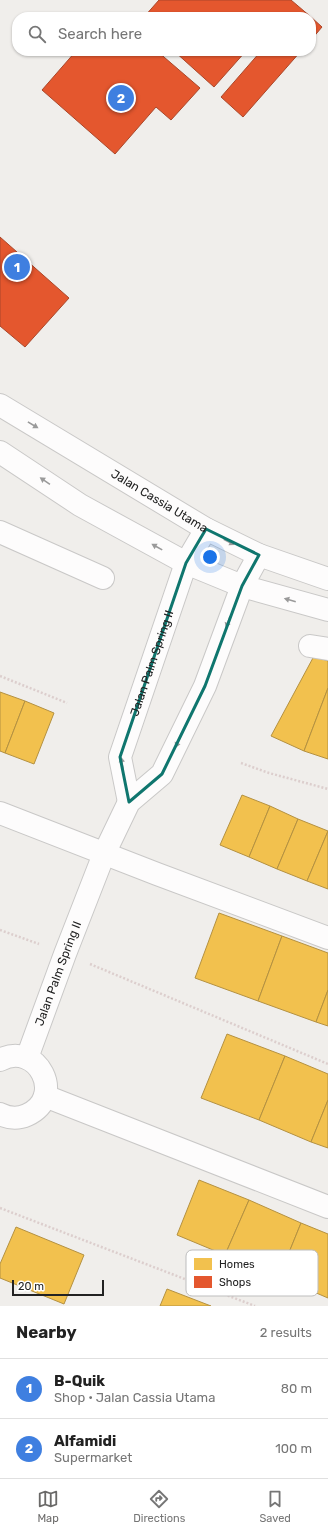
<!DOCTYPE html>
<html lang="en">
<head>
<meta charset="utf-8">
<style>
	body { margin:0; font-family:Rubik,sans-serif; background:#f2f2f2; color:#222 }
	.scale { position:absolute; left:12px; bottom:10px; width:92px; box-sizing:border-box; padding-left:4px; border:2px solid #222; border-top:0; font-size:11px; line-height:14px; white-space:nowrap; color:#222; -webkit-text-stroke:3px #fff; paint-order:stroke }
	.you { position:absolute; left:210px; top:557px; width:14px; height:14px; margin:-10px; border:3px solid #fff; border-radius:50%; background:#1a73e8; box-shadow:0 0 0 6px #1a73e833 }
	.badge { display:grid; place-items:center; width:26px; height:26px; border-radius:50%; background:#6a6968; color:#fff; font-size:13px; font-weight:700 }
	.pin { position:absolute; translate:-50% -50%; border:2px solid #fff; box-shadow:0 1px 4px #0006 }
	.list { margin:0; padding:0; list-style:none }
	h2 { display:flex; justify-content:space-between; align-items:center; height:52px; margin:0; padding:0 16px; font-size:17px }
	h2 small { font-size:13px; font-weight:400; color:#767676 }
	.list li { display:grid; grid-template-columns:26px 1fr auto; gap:12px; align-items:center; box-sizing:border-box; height:60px; padding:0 16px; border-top:1px solid #e0e0e0 }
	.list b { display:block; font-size:15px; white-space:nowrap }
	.list p { margin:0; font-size:13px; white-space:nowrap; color:#767676 }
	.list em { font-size:13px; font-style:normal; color:#767676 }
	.icon { flex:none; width:22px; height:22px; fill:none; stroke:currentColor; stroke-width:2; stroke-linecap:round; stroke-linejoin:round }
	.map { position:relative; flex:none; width:328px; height:1306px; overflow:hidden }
	.search { position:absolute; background:#fff; box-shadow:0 1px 3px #0004; left:12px; right:12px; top:12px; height:44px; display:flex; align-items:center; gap:10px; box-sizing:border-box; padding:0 14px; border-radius:16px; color:#767676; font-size:15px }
	.sheet { height:172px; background:#fff }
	nav { display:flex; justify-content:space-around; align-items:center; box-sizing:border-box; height:56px; border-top:1px solid #e0e0e0; background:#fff; font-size:11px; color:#767676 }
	nav a { display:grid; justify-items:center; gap:2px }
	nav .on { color:#6a6968 }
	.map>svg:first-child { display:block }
</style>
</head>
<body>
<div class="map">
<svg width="328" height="1306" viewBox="0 0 328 1306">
	<rect width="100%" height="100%" fill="#f0eeeb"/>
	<g fill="#f2c14e" stroke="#b49141">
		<path d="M314 656 328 661V688L304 751 271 736Z"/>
		<path d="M328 688V759L304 751Z"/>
		<path d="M0 692 25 701 5 753 0 751Z"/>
		<path d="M25 701 54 713 34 764 5 753Z"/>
		<path d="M242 795 270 806 249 857 220 845Z"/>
		<path d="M270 806 298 819 277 869 249 857Z"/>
		<path d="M298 819 328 831 307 881 277 869Z"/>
		<path d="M328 831V889L307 881Z"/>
		<path d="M219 913 282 936 258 1001 195 978Z"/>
		<path d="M282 936 328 953V990L316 1022 258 1001Z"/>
		<path d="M328 990V1026L316 1022Z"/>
		<path d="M227 1034 285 1056 259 1120 201 1098Z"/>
		<path d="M285 1056 328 1074V1100L311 1142 259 1120Z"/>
		<path d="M328 1100V1148L311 1142Z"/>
		<path d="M199 1180 249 1200 225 1255 177 1235Z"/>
		<path d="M249 1200 301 1223 279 1277 225 1255Z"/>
		<path d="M301 1223 328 1234V1298L279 1277Z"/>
		<path d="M16 1227 84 1255 64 1304 0 1278V1264Z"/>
		<path d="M167 1289 211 1306H160Z"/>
	</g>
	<g fill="#e4572e" stroke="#aa472a">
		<path d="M159 0H291L311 17H144Z"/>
		<path d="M311 17 322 27 311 40Z"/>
		<path d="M76 51H157L200 88 171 120 156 107 115 154 42 90Z"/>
		<path d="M174 51H246L214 87Z"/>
		<path d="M261 51H301L243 117 221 97Z"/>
		<path d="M0 237 69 298 25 347 0 326Z"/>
	</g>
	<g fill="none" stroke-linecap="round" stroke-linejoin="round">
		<g stroke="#c9c8c7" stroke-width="24">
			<g id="minor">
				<path id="s1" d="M0 405 206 529 259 555 328 579"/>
				<path d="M0 452 80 505 186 563 242 586 328 610"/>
				<path d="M0 532 103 578"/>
				<path d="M310 646 328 649"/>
				<path id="s2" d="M129 802 120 757 186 563 206 529"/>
				<path d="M0 813 157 874 328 938"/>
				<path id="s3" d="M27 1058 65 954 104 854 129 802 162 774 205 686 242 586 259 555"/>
				<path d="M0 1060C37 1040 67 1097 27 1115 18 1119 8 1118 0 1114"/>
				<path d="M45 1096 328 1207"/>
			</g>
		</g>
		<g stroke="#dccecd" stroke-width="2.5" stroke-dasharray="2 2" stroke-linecap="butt">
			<path d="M0 676 67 703"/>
			<path d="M241 763 269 773 328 789"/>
			<path d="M0 930 39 944"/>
			<path d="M90 964 328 1064"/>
			<path d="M0 1208 255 1306"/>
		</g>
		<use href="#minor" stroke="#fdfcfc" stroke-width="22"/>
	</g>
	<defs><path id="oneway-solid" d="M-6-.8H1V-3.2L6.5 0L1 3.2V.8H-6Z"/></defs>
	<g fill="#9a9a9a">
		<use href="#oneway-solid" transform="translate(33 425) rotate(31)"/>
		<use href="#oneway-solid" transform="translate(45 481) rotate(-146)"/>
		<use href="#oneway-solid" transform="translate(229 542) rotate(28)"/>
		<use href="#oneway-solid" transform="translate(157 547) rotate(-151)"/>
		<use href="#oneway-solid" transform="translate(290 600) rotate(-164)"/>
		<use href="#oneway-solid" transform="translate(228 622) rotate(110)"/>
		<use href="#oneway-solid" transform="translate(178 742) rotate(115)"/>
		<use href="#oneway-solid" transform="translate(122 763) rotate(-100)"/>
	</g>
	<path fill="none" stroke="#0f766e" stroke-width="3" stroke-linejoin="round" d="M206 529 259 555 242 586 205 686 162 774 129 802 120 757 186 563Z"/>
	<g text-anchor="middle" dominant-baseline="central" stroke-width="4" stroke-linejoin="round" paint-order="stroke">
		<g font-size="12" fill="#222" stroke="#fff">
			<text stroke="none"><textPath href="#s1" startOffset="186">Jalan Cassia Utama</textPath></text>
			<text stroke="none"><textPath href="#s2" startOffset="145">Jalan Palm Spring II</textPath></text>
			<text stroke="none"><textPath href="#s3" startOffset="90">Jalan Palm Spring II</textPath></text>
		</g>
	</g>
	<rect x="186" y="1250" width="132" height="46" rx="6" fill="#fff" stroke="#bdbdbd" stroke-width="1"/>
	<rect x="194" y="1258" width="18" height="12" fill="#f2c14e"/>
	<rect x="194" y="1276" width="18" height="12" fill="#e4572e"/>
	<g font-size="11" fill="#222">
		<text x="219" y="1268">Homes</text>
		<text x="219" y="1286">Shops</text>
	</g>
</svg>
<div class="scale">20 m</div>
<div class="you"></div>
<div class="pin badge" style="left:17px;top:267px;background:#3f7fe0">1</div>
<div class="pin badge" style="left:121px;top:98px;background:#3f7fe0">2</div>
<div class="search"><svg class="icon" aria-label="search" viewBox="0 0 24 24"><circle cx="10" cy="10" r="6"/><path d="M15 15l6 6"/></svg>Search here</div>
</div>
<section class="sheet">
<h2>Nearby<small>2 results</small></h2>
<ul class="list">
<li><span class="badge" style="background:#3f7fe0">1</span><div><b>B-Quik</b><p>Shop · Jalan Cassia Utama</p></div><em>80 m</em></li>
<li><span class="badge" style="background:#3f7fe0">2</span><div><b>Alfamidi</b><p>Supermarket</p></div><em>100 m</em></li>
</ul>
</section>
<nav>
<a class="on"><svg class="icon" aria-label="map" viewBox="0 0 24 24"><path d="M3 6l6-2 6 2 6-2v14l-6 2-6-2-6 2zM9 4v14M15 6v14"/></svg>Map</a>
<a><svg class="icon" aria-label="directions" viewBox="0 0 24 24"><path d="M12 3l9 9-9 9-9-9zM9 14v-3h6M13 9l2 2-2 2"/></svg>Directions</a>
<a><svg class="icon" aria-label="saved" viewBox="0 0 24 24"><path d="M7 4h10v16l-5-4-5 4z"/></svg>Saved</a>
</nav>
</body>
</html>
